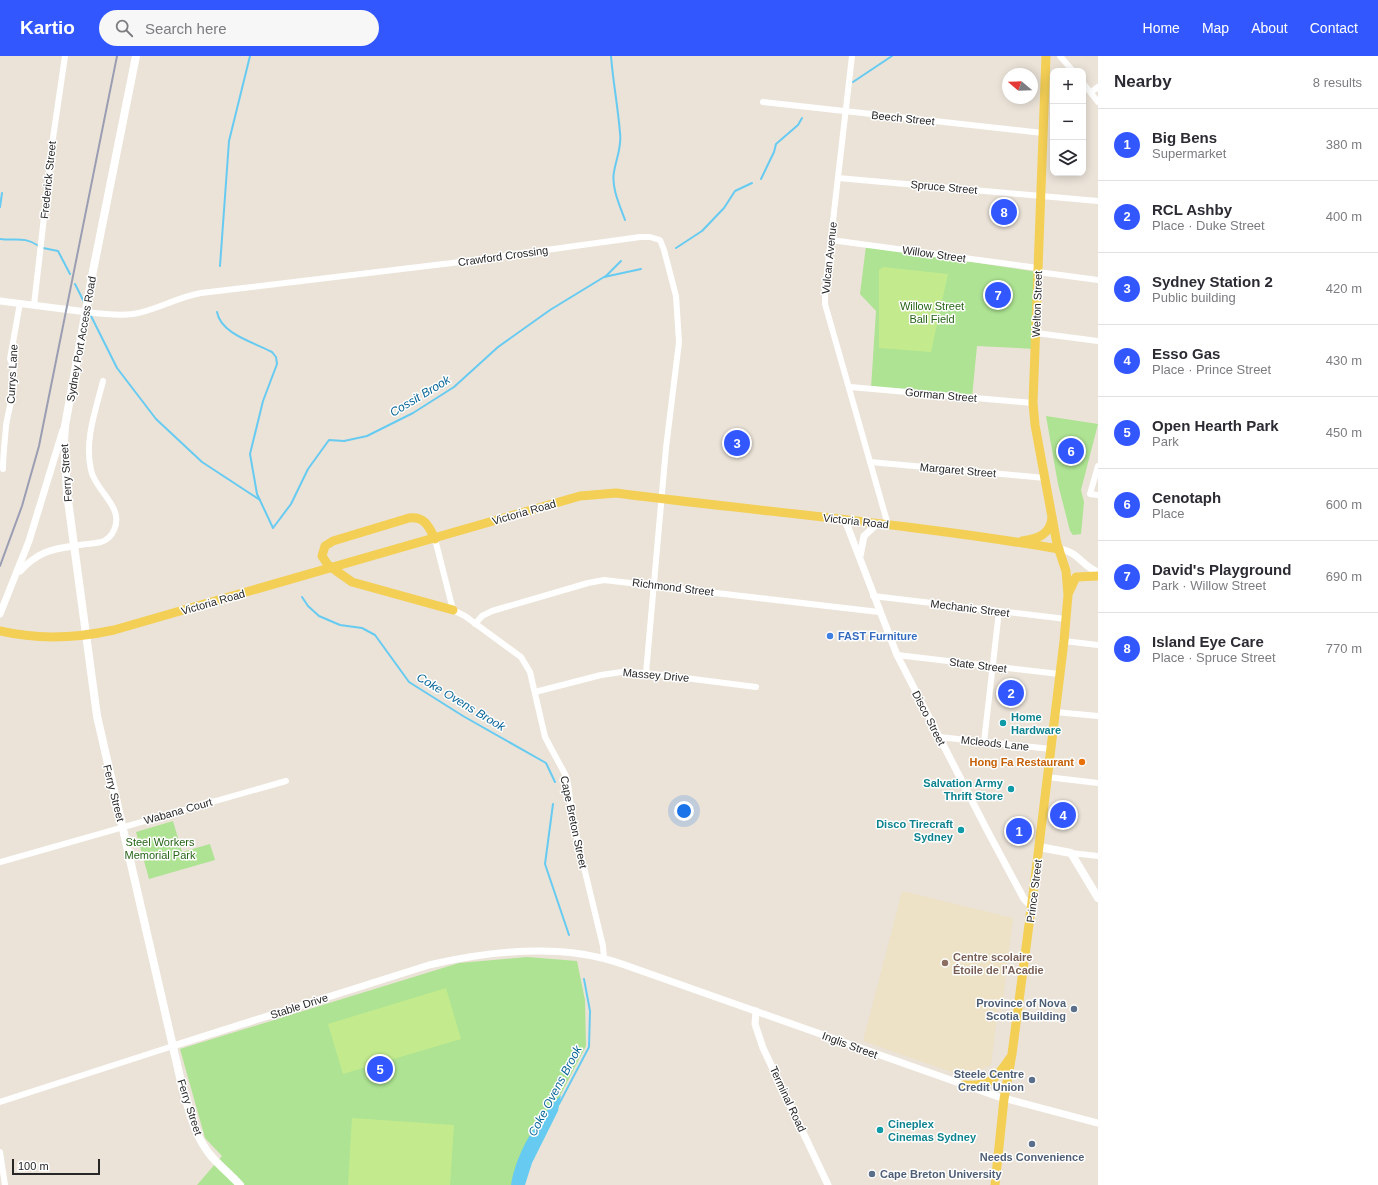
<!DOCTYPE html>
<html lang="en">
<head>
<meta charset="utf-8">
<style>
	body { margin:0; font-family:Arial,sans-serif; background:#f7f7f7; color:#2b2b33 }
	.controls { position:absolute; right:12px; top:12px; display:grid; overflow:hidden; border-radius:8px; box-shadow:0 2px 10px #0003 }
	.controls button { width:36px; height:36px; display:grid; place-items:center; padding:0; border:0; border-bottom:1px solid #e1e1e2; background:#fff; color:#2b2b33; font:20px sans-serif }
	.compass { position:absolute; left:1002px; top:12px; width:36px; height:36px; border-radius:50%; background:#fff; box-shadow:0 2px 10px #0003; rotate:289deg }
	.scale { position:absolute; left:12px; bottom:10px; width:88px; box-sizing:border-box; padding-left:4px; border:2px solid #272727; border-top:0; font-size:11px; line-height:14px; white-space:nowrap; color:#272727; -webkit-text-stroke:3px #fff; paint-order:stroke }
	.you { position:absolute; left:684px; top:755px; width:14px; height:14px; margin:-10px; border:3px solid #fff; border-radius:50%; background:#1a73e8; box-shadow:0 0 0 6px #1a73e833 }
	.badge { display:grid; place-items:center; width:26px; height:26px; border-radius:50%; background:#3257fe; color:#fff; font-size:13px; font-weight:700 }
	.pin { position:absolute; translate:-50% -50%; border:2px solid #fff; box-shadow:0 1px 4px #0006 }
	.list { margin:0; padding:0; list-style:none }
	h2 { display:flex; justify-content:space-between; align-items:center; height:52px; margin:0; padding:0 16px; font-size:17px }
	h2 small { font-size:13px; font-weight:400; color:#7c7c81 }
	.list li { display:grid; grid-template-columns:26px 1fr auto; gap:12px; align-items:center; box-sizing:border-box; height:72px; padding:0 16px; border-top:1px solid #e1e1e2 }
	.list b { display:block; font-size:15px; white-space:nowrap }
	.list p { margin:0; font-size:13px; white-space:nowrap; color:#7c7c81 }
	.list em { font-size:13px; font-style:normal; color:#7c7c81 }
	.icon { flex:none; width:22px; height:22px; fill:none; stroke:currentColor; stroke-width:2; stroke-linecap:round; stroke-linejoin:round }
	.map { position:relative; flex:none; width:1098px; height:1129px; overflow:hidden }
	header { display:flex; align-items:center; gap:24px; box-sizing:border-box; height:56px; padding:0 20px; background:#3257fe; color:#fff }
	header strong { font-size:19px }
	nav { display:flex; gap:22px; margin-inline-start:auto; font-size:14px }
	.search { width:280px; height:36px; background:#f7f7f7; display:flex; align-items:center; gap:10px; box-sizing:border-box; padding:0 14px; border-radius:22px; color:#7c7c81; font-size:15px }
	main { display:flex }
	aside { flex:1; background:#fff }
	.map>svg:first-child { display:block }
</style>
</head>
<body>
<header>
<strong>Kartio</strong>
<div class="search"><svg class="icon" aria-label="search" viewBox="0 0 24 24"><circle cx="10" cy="10" r="6"/><path d="M15 15l6 6"/></svg>Search here</div>
<nav><a>Home</a><a>Map</a><a>About</a><a>Contact</a></nav>
</header>
<main>
<div class="map">
<svg width="1098" height="1129" viewBox="0 0 1098 1129">
	<rect width="100%" height="100%" fill="#ebe3d8"/>
	<path fill="#ede1c6" d="M902 835 1013 862 1002 954 998 953 991 1009 965 1021 863 985Z"/>
	<g fill="#ade392">
		<path d="M866 190 1038 216 1035 293 977 290 972 341 871 332 876 255 860 238Z"/>
		<path d="M1046 360 1098 368 1081 434 1084 446 1081 478 1073 479 1070 475 1058 428Z"/>
		<path d="M173 765 182 796 210 788 215 804 149 823 136 776Z"/>
		<path d="M527 901 577 905 585 944 586 990 526 1105 523 1129H197L222 1100 205 1082 180 993 459 907Z"/>
	</g>
	<g fill="#c3eb8e">
		<path d="M883 211 948 218 931 296 879 292V214Z"/>
		<path d="M446 932 461 983 343 1018 328 968Z"/>
		<path d="M352 1062 454 1069 450 1129H348Z"/>
	</g>
	<path fill="#67cbf1" d="M561 1039 558 1055 532 1107 525 1129H511C516 1096 538 1062 561 1039Z"/>
	<g fill="none" stroke-linecap="round" stroke-linejoin="round">
		<g stroke="#67cbf1" stroke-width="2">
			<path d="M611 0C613 26 618 51 620 77 622 91 616 103 614 116 611 131 620 150 625 164"/>
			<path d="M853 26 892 0"/>
			<path d="M761 123 774 96 776 88 798 69 802 62"/>
			<path d="M0 151 2 137"/>
			<path d="M0 183C16 185 24 180 39 190"/>
			<path d="M43 192 58 195 70 218"/>
			<path d="M676 192 702 175 724 152 735 135 752 127"/>
			<path d="M220 210 229 85 250 0"/>
			<path d="M605 221 621 205"/>
			<path d="M75 228 84 246"/>
			<path d="M217 256C221 278 253 286 272 296L276 301 277 308 263 345 250 398 257 438 273 472 291 448 308 413 329 384 344 385 367 380 413 357 454 331 498 291 550 254 604 221 641 213"/>
			<path d="M90 258 117 312 156 363 202 406 260 444"/>
			<path d="M302 541 308 550 319 560 340 569 362 572 375 579 409 626 463 660 546 707 555 726"/>
			<path d="M553 748 545 808 569 879"/>
			<path d="M559 1048 589 991 590 955 584 923"/>
		</g>
		<g stroke="#fff" stroke-width="6">
			<path d="M852 0 825 234V248L888 469"/>
			<path d="M1060 0 1073 15"/>
			<path d="M1083 27 1098 46"/>
			<path d="M1091 36 1098 31"/>
			<path d="M763 46 1043 77"/>
			<path d="M838 122 1098 145"/>
			<path d="M831 184 1038 212"/>
			<path d="M1038 216 1098 224"/>
			<path d="M34 249 53 82 65 0"/>
			<path d="M87 256C102 258 118 260 133 258 155 255 177 241 201 237L452 207 640 181H650L660 184 664 194 676 240 679 286 666 392 646 617"/>
			<path d="M1036 277 1098 285"/>
			<path d="M850 331 1033 347"/>
			<path d="M870 406 1045 422"/>
			<path d="M1098 410 1090 438 1098 439"/>
			<path d="M3 413C3 398 5 384 6 370 9 348 20 324 10 303L20 247"/>
			<path d="M435 483 453 554 465 560 521 601 530 616 545 681 566 720 568 728 573 766 603 890 604 902"/>
			<path d="M74 490C83 488 93 488 101 486 107 484 112 479 114 474 125 451 95 435 91 414 84 385 96 353 103 325"/>
			<path d="M873 540 1066 563"/>
			<path d="M475 568 482 560 492 555 588 527 604 524 879 556"/>
			<path d="M1064 585 1098 589"/>
			<path d="M897 599 1059 618"/>
			<path d="M535 636 601 619 622 616 646 617 756 631"/>
			<path d="M1055 656 1098 660"/>
			<path d="M939 681 1051 693"/>
			<path d="M984 686 999 555"/>
			<path d="M1047 721 1098 727"/>
			<path d="M1071 797 1098 800"/>
			<path d="M0 806 286 725"/>
			<path d="M0 1046 173 990"/>
			<path d="M0 1096 5 1129"/>
		</g>
		<g stroke="#fff" stroke-width="7">
			<path d="M0 245 87 256"/>
			<path d="M845 464 897 599 987 774 1024 843 1032 851"/>
			<path d="M1059 493C1080 496 1081 510 1098 516"/>
			<path d="M860 500 864 480 877 468"/>
			<path d="M20 515C37 497 50 493 74 490"/>
			<path d="M0 558 29 485 63 374"/>
			<path d="M756 955 755 968 763 992 828 1129"/>
			<path d="M173 990 429 909C489 895 563 887 622 908L996 1040 1098 1067"/>
		</g>
		<g stroke="#fff" stroke-width="8">
			<path d="M136 0 93 215 65 370 64 385 67 437 97 660 182 1030C189 1054 195 1082 212 1101 221 1111 231 1119 240 1129"/>
			<path d="M1039 791 1071 797 1098 842"/>
		</g>
		<g stroke="#f3cf55" stroke-width="9">
			<path d="M435 483C429 471 425 460 409 462L333 485 325 490 322 500 328 509 352 526 453 554"/>
			<path d="M1022 485C1037 483 1050 479 1052 462"/>
			<path d="M1069 536 1076 521 1098 520"/>
			<path d="M0 575C38 584 77 582 114 574L580 440 616 437C764 456 912 468 1059 493"/>
			<path d="M964 1029C990 1031 996 1023 1010 1002"/>
			<path d="M995 1129 1004 1043 1012 998 1035 823 1064 585 1068 539 1066 515 1057 488 1035 369 1033 347 1046 0"/>
		</g>
		<path stroke="#9b9eb3" stroke-width="2" d="M0 510 22 450 39 390 117 0"/>
	</g>
	<circle fill="#3f7fe0" stroke="#fff" stroke-width="1.5" cx="830" cy="580" r="4"/>
	<g fill="#0f9aa8" stroke="#fff" stroke-width="1.5">
		<circle cx="1003" cy="667" r="4"/>
		<circle cx="1011" cy="733" r="4"/>
		<circle cx="961" cy="774" r="4"/>
		<circle cx="880" cy="1074" r="4"/>
	</g>
	<circle fill="#e8710a" stroke="#fff" stroke-width="1.5" cx="1082" cy="706" r="4"/>
	<circle fill="#8d6e63" stroke="#fff" stroke-width="1.5" cx="945" cy="907" r="4"/>
	<g fill="#5c6f8a" stroke="#fff" stroke-width="1.5">
		<circle cx="1074" cy="953" r="4"/>
		<circle cx="1032" cy="1024" r="4"/>
		<circle cx="1032" cy="1088" r="4"/>
		<circle cx="872" cy="1118" r="4"/>
	</g>
	<g text-anchor="middle" dominant-baseline="central" stroke-width="3" stroke-linejoin="round" paint-order="stroke">
		<g font-size="11" fill="#272727" stroke="#fff">
			<text transform="translate(903 62) rotate(6)">Beech Street</text>
			<text transform="translate(48 124) rotate(-84)">Frederick Street</text>
			<text transform="translate(944 131) rotate(5)">Spruce Street</text>
			<text transform="translate(934 198) rotate(8)">Willow Street</text>
			<text transform="translate(503 200) rotate(-8)">Crawford Crossing</text>
			<text transform="translate(829 202) rotate(-84)">Vulcan Avenue</text>
			<text transform="translate(1037 248) rotate(-88)">Welton Street</text>
			<text transform="translate(81 283) rotate(-80)">Sydney Port Access Road</text>
			<text transform="translate(12 318) rotate(-87)">Currys Lane</text>
			<text transform="translate(941 339) rotate(5)">Gorman Street</text>
			<text transform="translate(958 414) rotate(5)">Margaret Street</text>
			<text transform="translate(66 417) rotate(-94)">Ferry Street</text>
			<text transform="translate(524 456) rotate(-16)">Victoria Road</text>
			<text transform="translate(856 465) rotate(6)">Victoria Road</text>
			<text transform="translate(673 531) rotate(7)">Richmond Street</text>
			<text transform="translate(213 546) rotate(-16)">Victoria Road</text>
			<text transform="translate(970 552) rotate(7)">Mechanic Street</text>
			<text transform="translate(978 609) rotate(7)">State Street</text>
			<text transform="translate(656 619) rotate(5)">Massey Drive</text>
			<text transform="translate(929 662) rotate(63)">Disco Street</text>
			<text transform="translate(995 687) rotate(6)">Mcleods Lane</text>
			<text transform="translate(114 737) rotate(76)">Ferry Street</text>
			<text transform="translate(178 755) rotate(-16)">Wabana Court</text>
			<text transform="translate(574 766) rotate(78)">Cape Breton Street</text>
			<text transform="translate(1034 835) rotate(-83)">Prince Street</text>
			<text transform="translate(299 950) rotate(-18)">Stable Drive</text>
			<text transform="translate(850 989) rotate(20)">Inglis Street</text>
			<text transform="translate(788 1043) rotate(65)">Terminal Road</text>
			<text transform="translate(190 1051) rotate(72)">Ferry Street</text>
		</g>
		<g font-size="11" fill="#276417" stroke="#fff">
			<text x="932" y="250">Willow Street<tspan x="932" dy="13">Ball Field</tspan></text>
			<text x="160" y="786">Steel Workers<tspan x="160" dy="13">Memorial Park</tspan></text>
		</g>
		<g font-size="11" font-weight="bold" fill="#366cbe" stroke="#fff" text-anchor="start">
			<text x="838" y="580">FAST Furniture</text>
		</g>
		<g font-size="11" font-weight="bold" fill="#0d838f" stroke="#fff" text-anchor="start">
			<text x="1011" y="661">Home<tspan x="1011" dy="13">Hardware</tspan></text>
			<text x="1003" y="727" text-anchor="end">Salvation Army<tspan x="1003" dy="13">Thrift Store</tspan></text>
			<text x="953" y="768" text-anchor="end">Disco Tirecraft<tspan x="953" dy="13">Sydney</tspan></text>
			<text x="888" y="1068">Cineplex<tspan x="888" dy="13">Cinemas Sydney</tspan></text>
		</g>
		<g font-size="11" font-weight="bold" fill="#c56008" stroke="#fff" text-anchor="end">
			<text x="1074" y="706">Hong Fa Restaurant</text>
		</g>
		<g font-size="11" font-weight="bold" fill="#785e54" stroke="#fff" text-anchor="start">
			<text x="953" y="901">Centre scolaire<tspan x="953" dy="13">Étoile de l'Acadie</tspan></text>
		</g>
		<g font-size="11" font-weight="bold" fill="#4e5e75" stroke="#fff" text-anchor="end">
			<text x="1066" y="947">Province of Nova<tspan x="1066" dy="13">Scotia Building</tspan></text>
			<text x="1024" y="1018">Steele Centre<tspan x="1024" dy="13">Credit Union</tspan></text>
			<text x="1032" y="1101" text-anchor="middle">Needs Convenience</text>
			<text x="880" y="1118" text-anchor="start">Cape Breton University</text>
		</g>
		<g font-size="12" font-style="italic" fill="#0a6799" stroke="#fff">
			<text transform="translate(420 340) rotate(-31)">Cossit Brook</text>
			<text transform="translate(461 646) rotate(31)">Coke Ovens Brook</text>
			<text transform="translate(555 1035) rotate(-62)">Coke Ovens Brook</text>
		</g>
	</g>
</svg>
<div class="controls">
<button>+</button>
<button>−</button>
<button><svg class="icon" aria-label="layers" viewBox="0 0 24 24"><path d="M12 4l9 5-9 5-9-5zM3 14l9 5 9-5"/></svg></button>
</div>
<svg class="compass" viewBox="-18 -18 36 36"><path d="M0-13l5 13h-10z" fill="#e53935"/><path d="M0 13l5-13h-10z" fill="#7c7c81"/></svg>
<div class="scale">100 m</div>
<div class="you"></div>
<div class="pin badge" style="left:1019px;top:775px">1</div>
<div class="pin badge" style="left:1011px;top:637px">2</div>
<div class="pin badge" style="left:737px;top:387px">3</div>
<div class="pin badge" style="left:1063px;top:759px">4</div>
<div class="pin badge" style="left:380px;top:1013px">5</div>
<div class="pin badge" style="left:1071px;top:395px">6</div>
<div class="pin badge" style="left:998px;top:239px">7</div>
<div class="pin badge" style="left:1004px;top:156px">8</div>
</div>
<aside>
<h2>Nearby<small>8 results</small></h2>
<ul class="list">
<li><span class="badge">1</span><div><b>Big Bens</b><p>Supermarket</p></div><em>380 m</em></li>
<li><span class="badge">2</span><div><b>RCL Ashby</b><p>Place · Duke Street</p></div><em>400 m</em></li>
<li><span class="badge">3</span><div><b>Sydney Station 2</b><p>Public building</p></div><em>420 m</em></li>
<li><span class="badge">4</span><div><b>Esso Gas</b><p>Place · Prince Street</p></div><em>430 m</em></li>
<li><span class="badge">5</span><div><b>Open Hearth Park</b><p>Park</p></div><em>450 m</em></li>
<li><span class="badge">6</span><div><b>Cenotaph</b><p>Place</p></div><em>600 m</em></li>
<li><span class="badge">7</span><div><b>David's Playground</b><p>Park · Willow Street</p></div><em>690 m</em></li>
<li><span class="badge">8</span><div><b>Island Eye Care</b><p>Place · Spruce Street</p></div><em>770 m</em></li>
</ul>
</aside>
</main>
</body>
</html>
